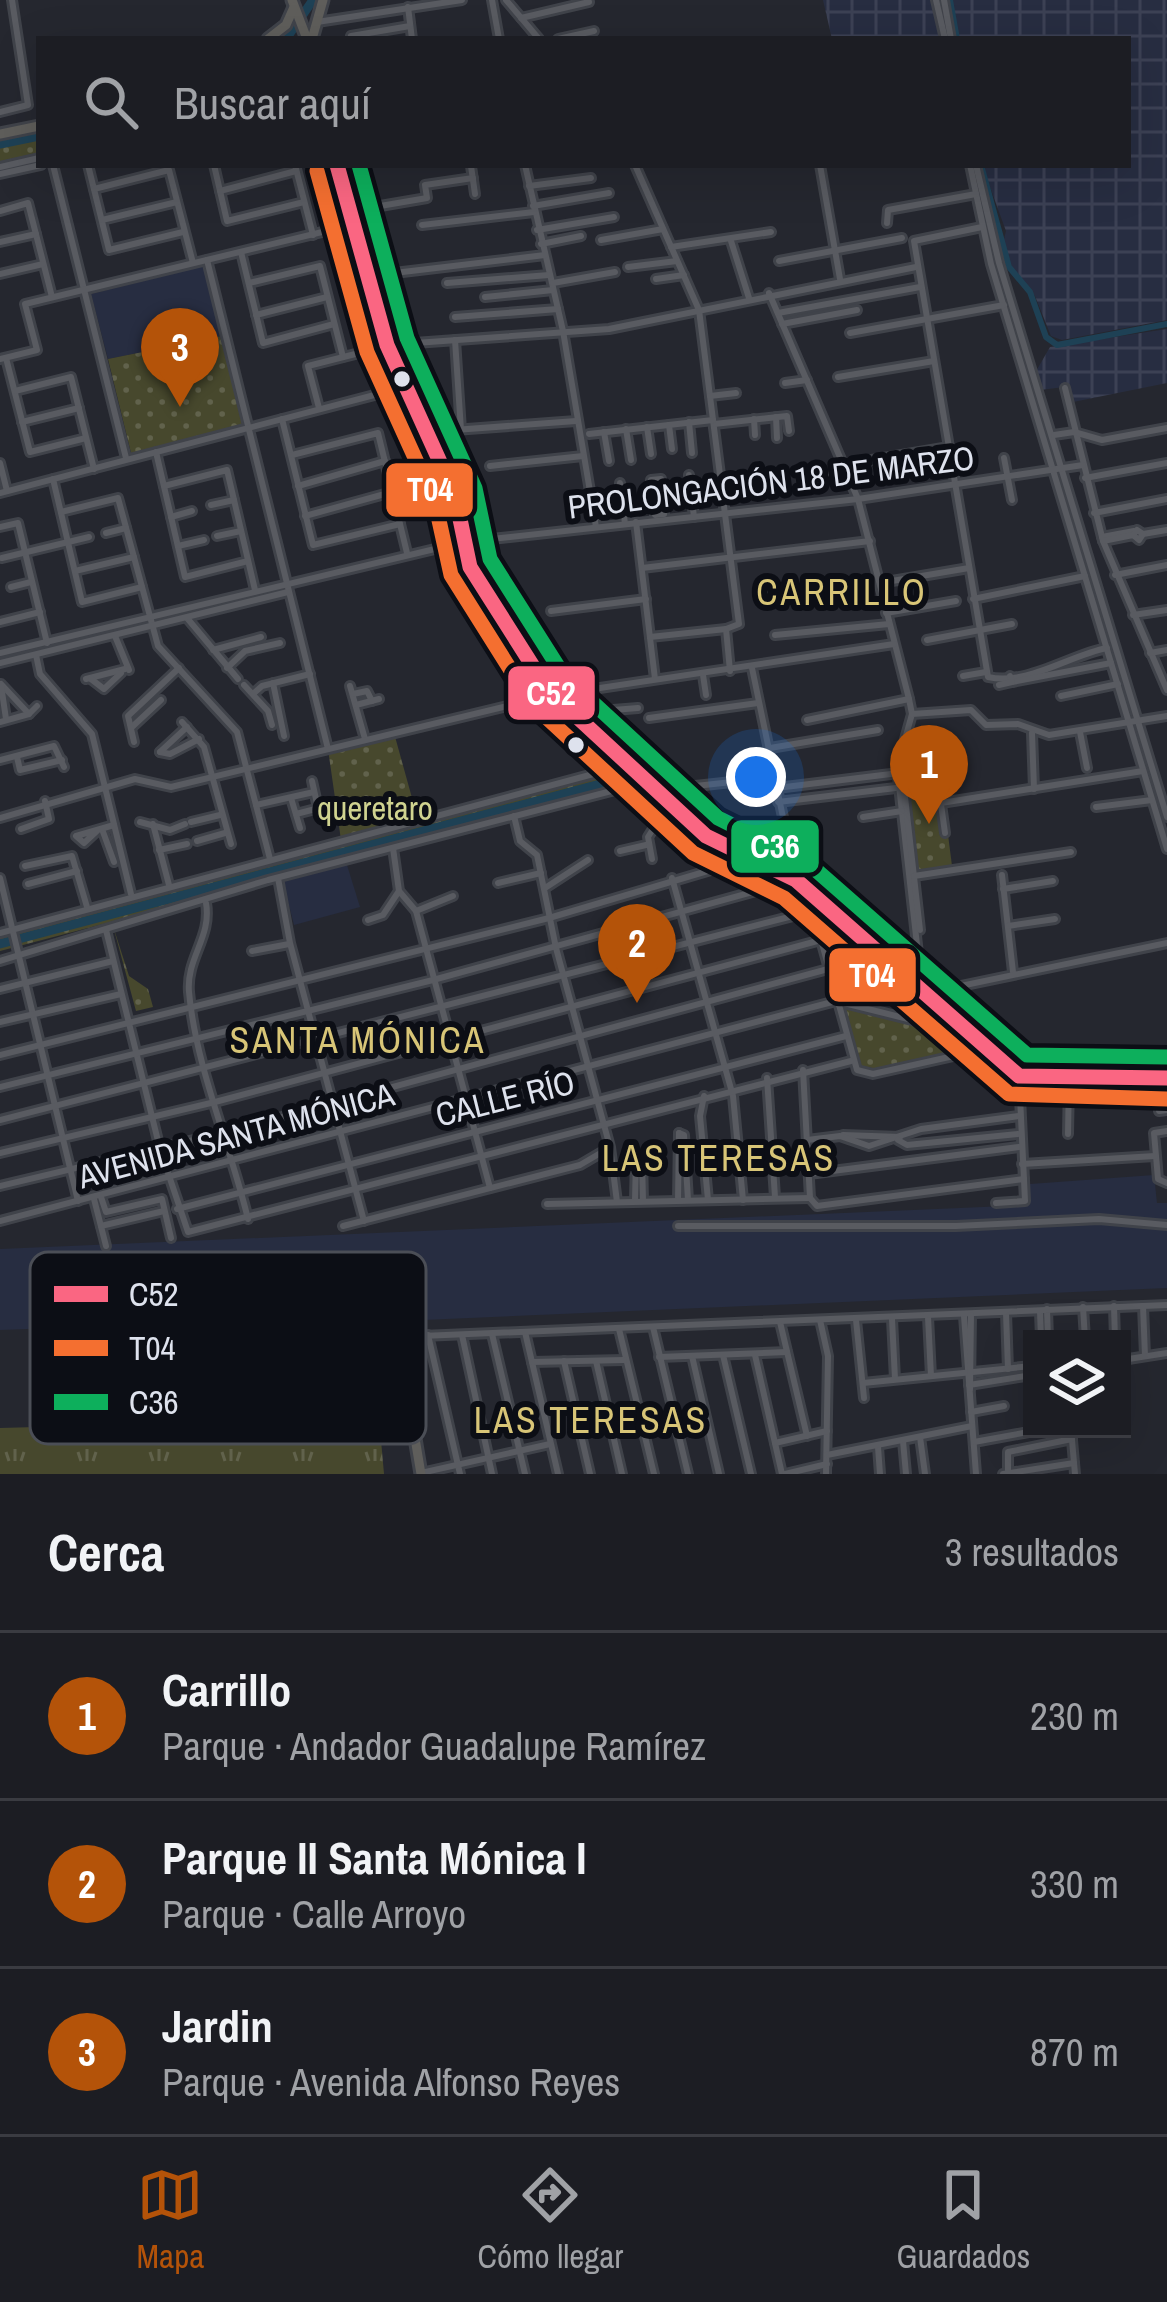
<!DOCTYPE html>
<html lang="es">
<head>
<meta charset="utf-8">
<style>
	body { margin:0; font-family:"Archivo Narrow",sans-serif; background:#292a30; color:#f1f3f6 }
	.controls { position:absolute; right:36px; bottom:36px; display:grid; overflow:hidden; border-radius:0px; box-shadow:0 12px 48px #0002 }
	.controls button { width:108px; height:108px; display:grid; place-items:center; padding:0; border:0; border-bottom:3px solid #3a3b41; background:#1c1d23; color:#f1f3f6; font:60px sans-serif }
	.you { position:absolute; left:756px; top:777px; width:42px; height:42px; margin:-30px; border:9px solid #fff; border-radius:50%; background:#1a73e8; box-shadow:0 0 0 18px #1a73e833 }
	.badge { display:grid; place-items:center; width:78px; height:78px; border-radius:50%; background:#b45309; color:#fff; font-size:39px; font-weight:700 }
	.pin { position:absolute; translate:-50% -99px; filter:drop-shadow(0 3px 6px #0008) }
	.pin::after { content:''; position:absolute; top:63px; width:42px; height:36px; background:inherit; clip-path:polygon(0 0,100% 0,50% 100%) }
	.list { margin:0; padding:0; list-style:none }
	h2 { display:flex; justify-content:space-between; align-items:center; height:156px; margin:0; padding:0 48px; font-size:51px }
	h2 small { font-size:39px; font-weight:400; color:#a0a2a6 }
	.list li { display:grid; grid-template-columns:78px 1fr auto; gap:36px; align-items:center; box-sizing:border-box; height:168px; padding:0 48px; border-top:3px solid #3a3b41 }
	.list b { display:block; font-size:45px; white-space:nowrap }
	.list p { margin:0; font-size:39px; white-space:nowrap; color:#a0a2a6 }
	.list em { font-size:39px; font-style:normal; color:#a0a2a6 }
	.icon { flex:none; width:66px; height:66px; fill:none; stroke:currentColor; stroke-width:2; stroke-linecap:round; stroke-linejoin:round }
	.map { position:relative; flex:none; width:1167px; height:1474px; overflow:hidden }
	.search { position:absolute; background:#1c1d23; box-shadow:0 12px 48px #0002; left:36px; right:36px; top:36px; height:132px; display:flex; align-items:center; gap:30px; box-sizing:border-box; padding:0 42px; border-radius:0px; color:#a0a2a6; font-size:45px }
	.sheet { height:660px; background:#1c1d23 }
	nav { display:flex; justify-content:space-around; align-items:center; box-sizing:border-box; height:168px; border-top:3px solid #3a3b41; background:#1c1d23; font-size:33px; color:#a0a2a6 }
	nav a { display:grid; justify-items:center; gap:6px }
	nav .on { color:#b45309 }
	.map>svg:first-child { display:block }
</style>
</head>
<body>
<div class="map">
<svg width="1167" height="1474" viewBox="0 0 1167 1474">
	<defs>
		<pattern id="industrial-grid" width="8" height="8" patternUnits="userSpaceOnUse" patternTransform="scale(3)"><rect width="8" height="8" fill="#272d41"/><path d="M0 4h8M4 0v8" fill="none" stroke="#3c4154"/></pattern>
		<pattern id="grass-tufts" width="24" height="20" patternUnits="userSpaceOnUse" patternTransform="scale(3)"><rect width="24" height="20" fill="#47482d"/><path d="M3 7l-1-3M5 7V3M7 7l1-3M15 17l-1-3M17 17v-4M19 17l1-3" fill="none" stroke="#61624c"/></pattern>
		<pattern id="park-dots" width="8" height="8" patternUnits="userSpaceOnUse" patternTransform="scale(3)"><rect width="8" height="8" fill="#47482d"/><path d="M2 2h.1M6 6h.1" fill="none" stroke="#61624c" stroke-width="1.8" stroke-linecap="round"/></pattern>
	</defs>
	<rect width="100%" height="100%" fill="#25272f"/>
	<g fill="#272d41">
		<path d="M204 266 222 336 108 359 91 294Z"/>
		<path d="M347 865 360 907 294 925 283 882Z"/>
		<path d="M1154 1175 1157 1203H1167V1288L400 1321 382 1316 0 1330V1249L1030 1205V1184Z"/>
	</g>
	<g fill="url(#industrial-grid)">
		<path d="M823 0H934L941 39H832Z"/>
		<path d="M951 0H1167V320L1062 340 1051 336 1035 296 1013 269 1003 244 1006 231 982 165H1128V39H958Z"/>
		<path d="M1167 329V383L1068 403 1064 387 1040 390 1035 373 1050 347Z"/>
	</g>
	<path fill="url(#grass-tufts)" d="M379 1418 384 1474H0V1428Z"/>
	<g fill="url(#park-dots)">
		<path d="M39 128V164L0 172V137Z"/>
		<path d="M222 336 244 426 131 453 108 359Z"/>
		<path d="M394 733 417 816 627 765 646 782 0 951V935L341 840 328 749Z"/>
		<path d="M919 756 922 781 941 780 952 866 917 870 905 758Z"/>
		<path d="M113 926 129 976 148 989 153 1007 136 1011Z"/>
		<path d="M897 997 916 1002 931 1024 923 1022 922 1028 967 1039 968 1048 882 1070 857 1065 841 1005 891 1020Z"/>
	</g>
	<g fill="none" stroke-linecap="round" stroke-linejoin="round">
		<g stroke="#1e4155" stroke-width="6">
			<path d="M950 0 957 39"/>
			<path d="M981 165 1009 267 1030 292 1046 337 1057 345 1167 324"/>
		</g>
		<g stroke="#1e4155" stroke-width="9">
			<path d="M286 39 313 0"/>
			<path d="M0 144 39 136"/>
			<path d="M0 944 600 784"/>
		</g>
		<g stroke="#40434a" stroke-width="12">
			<g id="minor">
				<path d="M492 0 499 39"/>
				<path d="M506 0 539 39"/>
				<path d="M936 0 945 39"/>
				<path d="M944 0 951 39"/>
				<path d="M408 7 412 39"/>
				<path d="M521 18 589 2"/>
				<path d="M317 22 462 0"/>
				<path d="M351 36 410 26"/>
				<path d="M558 39 594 31"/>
				<path d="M0 112 28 105 12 0"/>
				<path d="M53 165 126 458"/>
				<path d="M88 165 109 250 183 232"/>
				<path d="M214 165 227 221 304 202"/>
				<path d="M295 165 313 235"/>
				<path d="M329 165C345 240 360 320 394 389 418 440 447 486 456 544"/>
				<path d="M525 165 563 331 596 527"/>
				<path d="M635 165 699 310 739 624 726 629 730 671"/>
				<path d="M820 165 840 279"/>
				<path d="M970 165 991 264 1167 849"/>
				<path d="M976 165 999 263 1167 817"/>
				<path d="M471 166 475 194"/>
				<path d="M0 167 39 158"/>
				<path d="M0 174 41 165"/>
				<path d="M529 186 591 178"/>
				<path d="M94 189 169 170 193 263"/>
				<path d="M220 191 296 171"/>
				<path d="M533 206 609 193"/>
				<path d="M0 211 28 203 52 297"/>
				<path d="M351 211 427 198 425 185 473 178"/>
				<path d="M102 220 177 202"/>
				<path d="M887 223 888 210 976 194"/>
				<path d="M422 225 534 212"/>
				<path d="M982 227 914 241 988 677C1027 686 1070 655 1107 648"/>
				<path d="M537 230 614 217"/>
				<path d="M601 240 663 229"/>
				<path d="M731 241 749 298"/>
				<path d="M0 242 36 234"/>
				<path d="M541 244 581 236"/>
				<path d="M671 247 771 232"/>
				<path d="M241 252 263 343 334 324"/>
				<path d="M207 260 328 749"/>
				<path d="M779 261 902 238"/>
				<path d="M628 267 677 261"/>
				<path d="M0 274 43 264"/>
				<path d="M369 276 545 255"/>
				<path d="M656 279 684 275"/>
				<path d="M249 283 320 266 343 357"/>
				<path d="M447 283 549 275"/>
				<path d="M553 283 615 272"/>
				<path d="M769 293 858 499 909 699 912 714 897 768 922 989"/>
				<path d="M485 297 553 290"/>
				<path d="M778 313 920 287"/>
				<path d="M256 315 327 297"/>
				<path d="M455 317 558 309"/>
				<path d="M782 324 857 310"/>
				<path d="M850 333 1004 305"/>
				<path d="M455 340 461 430"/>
				<path d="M387 345 609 329 916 267"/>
				<path d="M6 358 30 452 86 438"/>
				<path d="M0 359 37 350 25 304 351 225"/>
				<path d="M838 377 934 361"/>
				<path d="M785 383 807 380"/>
				<path d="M1065 388 1103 541 1167 690"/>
				<path d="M15 391 71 377 94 469"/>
				<path d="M710 396 736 393"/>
				<path d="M319 408 308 366 379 348"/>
				<path d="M776 417 777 438"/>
				<path d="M282 419 313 545 400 524"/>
				<path d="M754 419 755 435"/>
				<path d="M22 422 79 408"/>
				<path d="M689 422 692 453"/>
				<path d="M714 424 787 416 789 431"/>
				<path d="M669 425 672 449"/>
				<path d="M647 427 651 454"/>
				<path d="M626 429 631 460"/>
				<path d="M427 432 576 421"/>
				<path d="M604 432 609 461"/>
				<path d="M589 434 713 420"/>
				<path d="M1054 435 1074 432 1102 440 1167 428"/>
				<path d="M156 452 185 577 248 561"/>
				<path d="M292 455 378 433 407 553"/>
				<path d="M1004 458 1012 500"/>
				<path d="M0 463 7 491"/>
				<path d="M842 465 949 447"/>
				<path d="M490 466 583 456"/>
				<path d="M689 475 694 517"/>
				<path d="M827 475 846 473"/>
				<path d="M1085 478 1167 463"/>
				<path d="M53 479 82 602 142 587"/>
				<path d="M661 479 664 514 655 515 651 480Z"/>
				<path d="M620 483 625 524"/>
				<path d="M164 486 227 470 255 590"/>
				<path d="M298 486 385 461"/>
				<path d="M0 493 405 387"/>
				<path d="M211 505 234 500"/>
				<path d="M61 512 118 498 158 646 237 732 270 859"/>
				<path d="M1094 513 1167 499"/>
				<path d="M305 516 392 492"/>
				<path d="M171 517 192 511"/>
				<path d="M636 522 655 679"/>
				<path d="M0 527 18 523 47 643"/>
				<path d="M106 533 126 528"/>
				<path d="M1143 534 1167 530"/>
				<path d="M217 536 241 531"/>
				<path d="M1102 537 1134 531"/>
				<path d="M1103 541 1133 535 1139 540 1143 534 1137 530 1133 535"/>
				<path d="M178 546 204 540"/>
				<path d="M2 558 89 537"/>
				<path d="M642 568 870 541"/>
				<path d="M75 571 134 557"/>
				<path d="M1115 575 1167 565"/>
				<path d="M880 583 969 568"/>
				<path d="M11 587 31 582"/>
				<path d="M973 599 1085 576"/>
				<path d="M551 611 646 599"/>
				<path d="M886 613 956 601"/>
				<path d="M1133 615 1167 610"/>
				<path d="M187 618 238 679"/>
				<path d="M0 622 40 612"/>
				<path d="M775 635 889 624"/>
				<path d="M115 636 129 670"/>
				<path d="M650 637 726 629"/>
				<path d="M927 640 1012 624"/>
				<path d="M213 650 261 637"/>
				<path d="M0 653 464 542 858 499 1083 465"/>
				<path d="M1150 653 1167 650"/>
				<path d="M36 655 40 674 92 734 131 894"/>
				<path d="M0 663 288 592"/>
				<path d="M227 668 245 651 280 643"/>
				<path d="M703 675 706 695"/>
				<path d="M963 676 986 672"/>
				<path d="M1010 676 1012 682 1111 663"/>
				<path d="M86 679 125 669"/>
				<path d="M91 679 104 689 121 673"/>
				<path d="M273 683 284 736"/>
				<path d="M1 684 29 714"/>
				<path d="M1 685 6 719"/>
				<path d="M244 685 268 711 272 725"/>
				<path d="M999 685 1012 682"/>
				<path d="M350 686 365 739"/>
				<path d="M253 694 262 686 310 674"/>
				<path d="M353 694 367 691 372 701"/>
				<path d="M1061 696 1118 684"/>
				<path d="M356 705 379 699"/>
				<path d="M576 713 638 708"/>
				<path d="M912 714 971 710 986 725 1018 724 1049 735 1167 716"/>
				<path d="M649 718 758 703"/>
				<path d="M807 720 909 699"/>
				<path d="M0 722 29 714 37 706"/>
				<path d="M182 722 204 747 231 844"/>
				<path d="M132 727 161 700"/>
				<path d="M1080 732 1087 768"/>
				<path d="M1032 733 1034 789"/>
				<path d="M134 742 128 716 179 668"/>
				<path d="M770 748 878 730"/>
				<path d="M160 752 170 754 199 739"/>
				<path d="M160 752 187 727"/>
				<path d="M17 757 20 770 62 760"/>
				<path d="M0 760 54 746 64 767"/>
				<path d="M901 761 920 930"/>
				<path d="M312 781 318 808"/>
				<path d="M777 788 899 773"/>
				<path d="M659 790 741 781"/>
				<path d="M291 798 300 828"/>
				<path d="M778 802 938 783 945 833"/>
				<path d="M941 803 1143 771"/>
				<path d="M256 805 314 792"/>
				<path d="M1096 807 1152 800"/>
				<path d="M296 814 331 805"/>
				<path d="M514 816 520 841 537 855 556 948 610 1147 617 1202"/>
				<path d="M863 817 902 811"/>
				<path d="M0 818 135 779 171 787 553 695 894 644"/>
				<path d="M140 822 170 830 185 824"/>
				<path d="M191 822 220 815"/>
				<path d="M153 824 169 885"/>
				<path d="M21 829 49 819 45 801"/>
				<path d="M102 829 114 862"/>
				<path d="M98 830 84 843 76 836 114 825"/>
				<path d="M197 841 225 833"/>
				<path d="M393 848 399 891 416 911 490 1188"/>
				<path d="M159 850 187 844"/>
				<path d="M620 851 646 845"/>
				<path d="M652 859 648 837 669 804"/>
				<path d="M25 866 72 856 87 907"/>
				<path d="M1002 875 1013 972"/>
				<path d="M914 876 1071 852"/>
				<path d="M0 878 78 1201"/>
				<path d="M278 878 290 943 364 1221"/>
				<path d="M672 878 733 1096 743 1200"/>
				<path d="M498 883 541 873"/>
				<path d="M28 884 77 871"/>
				<path d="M545 888 588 860"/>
				<path d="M1003 889 1053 881"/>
				<path d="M206 903C212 937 186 958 189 992 196 1068 230 1144 248 1219"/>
				<path d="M416 911 453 896"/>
				<path d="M813 911 857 1070 873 1074 985 1049"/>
				<path d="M368 920 383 915 399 891"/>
				<path d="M1008 926 1055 919"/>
				<path d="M106 930 160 1149 188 1232 851 1061"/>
				<path d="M0 933 627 765"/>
				<path d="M252 951 289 944"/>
				<path d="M0 961 268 880 646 782"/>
				<path d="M0 989 113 961"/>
				<path d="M927 993 1167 943"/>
				<path d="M0 1022 121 994"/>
				<path d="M0 1055 549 918 748 859"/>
				<path d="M803 1070 810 1198 817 1206 1024 1179"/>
				<path d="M767 1078 775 1197"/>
				<path d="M0 1087 433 980 796 880 752 668"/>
				<path d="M704 1096 700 1116 708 1200"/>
				<path d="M1159 1111 1167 1110"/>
				<path d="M0 1120 824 908"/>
				<path d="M1167 1131 1154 1133 1158 1179 1167 1183"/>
				<path d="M679 1133 684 1135 688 1200"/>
				<path d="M1068 1134 1069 1079"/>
				<path d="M843 1135 900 1137"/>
				<path d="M807 1140 840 1136 869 1146 921 1129 1019 1116"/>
				<path d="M898 1140 907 1145 1018 1134"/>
				<path d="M0 1153 215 1102 821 940"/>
				<path d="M636 1157 642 1159 643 1201"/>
				<path d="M1022 1164 1155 1156"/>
				<path d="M809 1174 1019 1147"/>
				<path d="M0 1186 223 1133 828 969"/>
				<path d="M101 1197 106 1212 162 1199 171 1238"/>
				<path d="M94 1199 106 1246"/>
				<path d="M635 1200 636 1157"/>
				<path d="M678 1200 679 1133"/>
				<path d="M996 1203 1025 1201 1019 1076"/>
				<path d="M547 1204 810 1198"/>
				<path d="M177 1209 846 1036"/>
				<path d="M0 1221 836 1001 968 1034"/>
				<path d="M101 1226 164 1211"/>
				<path d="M343 1226 580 1165 609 1148"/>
				<path d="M678 1226H956L1099 1219 1167 1225"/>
				<path d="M1114 1306 1115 1339"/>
				<path d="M1143 1306 1145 1356"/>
				<path d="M1083 1307 1085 1339"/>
				<path d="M1047 1309 1048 1339"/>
				<path d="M1040 1311 1041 1339"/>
				<path d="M1006 1313 1008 1369"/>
				<path d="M964 1316 976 1474"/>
				<path d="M928 1317 931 1376"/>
				<path d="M892 1319 895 1379"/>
				<path d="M820 1320 828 1356 826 1474"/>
				<path d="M856 1320 864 1398"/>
				<path d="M780 1322 807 1436"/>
				<path d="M653 1327 688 1474"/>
				<path d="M619 1329 654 1474"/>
				<path d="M525 1332 558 1474"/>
				<path d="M492 1334 525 1474"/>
				<path d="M428 1335 460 1474"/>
				<path d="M462 1335 492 1474"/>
				<path d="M398 1337 1167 1305"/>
				<path d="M723 1355 751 1474"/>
				<path d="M755 1355 782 1474"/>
				<path d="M692 1356 719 1474"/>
				<path d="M659 1357 787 1352"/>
				<path d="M1122 1360 1167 1353"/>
				<path d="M564 1361 590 1474"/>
				<path d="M596 1361 622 1474"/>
				<path d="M532 1362 624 1360"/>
				<path d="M863 1383 1032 1366"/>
				<path d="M969 1385 1032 1375"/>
				<path d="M970 1389 971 1315"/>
				<path d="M971 1412 1004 1406"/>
				<path d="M1071 1429 1075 1474"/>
				<path d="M644 1432 675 1424"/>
				<path d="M920 1437 925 1474"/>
				<path d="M903 1441 906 1474"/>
				<path d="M974 1442 1045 1429"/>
				<path d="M775 1443 827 1431"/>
				<path d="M878 1447 880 1474"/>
				<path d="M827 1455 972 1426"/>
				<path d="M421 1473 550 1444"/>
				<path d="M1008 1473V1452L1072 1439"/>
				<path d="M785 1474 827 1464"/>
				<path d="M1003 1474 1074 1463"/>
			</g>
		</g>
		<g stroke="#40434a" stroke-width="15">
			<g id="major">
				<path d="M292 0 307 39"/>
				<path d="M268 39 286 25 294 7"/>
				<path d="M312 39 323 0"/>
				<path d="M0 134 39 126"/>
				<path d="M337 165 387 345 455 495 470 567 548 690 706 836 796 880 1019 1076 1167 1078"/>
				<path d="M398 1337 421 1474"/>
			</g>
		</g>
		<use href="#minor" stroke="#595b61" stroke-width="6"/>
		<use href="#major" stroke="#5f5e5b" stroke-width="9"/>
		<g stroke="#0c0e15" stroke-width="24">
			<path id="bus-1" d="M337 165 387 345 455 495 470 567 548 690 706 836 796 880 1019 1076 1167 1078"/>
		</g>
		<g stroke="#0c0e15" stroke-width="24">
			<path id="bus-2" d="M317 171 367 352 435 502 451 575 532 704 693 853 784 898 1009 1094 1167 1099"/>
		</g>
		<g stroke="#0c0e15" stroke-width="24">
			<path id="bus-3" d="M359 165 407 338 475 488 490 559 564 676 718 818 808 863 1027 1055 1167 1057"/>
		</g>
		<use href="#bus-1" stroke="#fa6682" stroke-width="15"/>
		<use href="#bus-2" stroke="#f46f30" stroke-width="15"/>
		<use href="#bus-3" stroke="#0daf5c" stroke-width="15"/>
	</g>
	<g fill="#dee2ed" stroke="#0c0e15" stroke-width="4.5">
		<circle cx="402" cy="379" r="10"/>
		<circle cx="576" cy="745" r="10"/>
	</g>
	<g text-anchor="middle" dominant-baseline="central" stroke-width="12" stroke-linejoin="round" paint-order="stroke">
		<g font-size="33" fill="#dee2ed" stroke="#0c0e15">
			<text transform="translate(771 482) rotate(-7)">PROLONGACIÓN 18 DE MARZO</text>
			<text transform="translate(505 1098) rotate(-14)">CALLE RÍO</text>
			<text transform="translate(236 1135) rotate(-15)">AVENIDA SANTA MÓNICA</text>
		</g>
		<g font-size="33" fill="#d0d390" stroke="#0c0e15">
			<text x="375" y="808">queretaro</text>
		</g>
		<g font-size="36" letter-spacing="3" fill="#d8c577" stroke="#0c0e15">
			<text x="842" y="592">CARRILLO</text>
			<text x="358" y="1040">SANTA MÓNICA</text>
			<text x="719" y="1158">LAS TERESAS</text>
			<text x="591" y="1420">LAS TERESAS</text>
		</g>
	</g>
	<rect x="30" y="1252" width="396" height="192" rx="18" fill="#0c0e15" stroke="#4b4e56" stroke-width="3"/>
	<rect x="54" y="1286" width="54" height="16" fill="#fa6682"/>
	<rect x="54" y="1340" width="54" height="16" fill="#f46f30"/>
	<rect x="54" y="1394" width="54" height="16" fill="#0daf5c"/>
	<g font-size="33" fill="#dee2ed">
		<text x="129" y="1306">C52</text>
		<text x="129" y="1360">T04</text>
		<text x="129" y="1414">C36</text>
	</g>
	<g stroke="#0c0e15" stroke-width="4.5">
		<rect x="384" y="461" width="91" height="58" rx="12" fill="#f46f30"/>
		<rect x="506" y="664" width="91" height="58" rx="12" fill="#fa6682"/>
		<rect x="729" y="818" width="92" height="57" rx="12" fill="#0daf5c"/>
		<rect x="827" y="946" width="91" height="58" rx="12" fill="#f46f30"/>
	</g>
	<g font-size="33" text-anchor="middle" font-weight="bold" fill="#fff">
		<text x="430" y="501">T04</text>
		<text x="551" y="705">C52</text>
		<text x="775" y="858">C36</text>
		<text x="872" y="987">T04</text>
	</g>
</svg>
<div class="controls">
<button><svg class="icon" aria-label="layers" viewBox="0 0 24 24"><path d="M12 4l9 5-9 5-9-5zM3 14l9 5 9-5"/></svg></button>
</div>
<div class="you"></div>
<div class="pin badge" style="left:929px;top:824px">1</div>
<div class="pin badge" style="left:637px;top:1003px">2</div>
<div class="pin badge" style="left:180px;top:407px">3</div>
<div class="search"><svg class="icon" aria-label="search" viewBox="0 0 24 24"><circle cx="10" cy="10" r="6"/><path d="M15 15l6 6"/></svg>Buscar aquí</div>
</div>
<section class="sheet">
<h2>Cerca<small>3 resultados</small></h2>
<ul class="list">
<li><span class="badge">1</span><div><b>Carrillo</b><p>Parque · Andador Guadalupe Ramírez</p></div><em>230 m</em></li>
<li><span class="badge">2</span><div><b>Parque II Santa Mónica I</b><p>Parque · Calle Arroyo</p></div><em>330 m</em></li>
<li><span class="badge">3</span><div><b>Jardin</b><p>Parque · Avenida Alfonso Reyes</p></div><em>870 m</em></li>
</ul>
</section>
<nav>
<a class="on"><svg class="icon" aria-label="map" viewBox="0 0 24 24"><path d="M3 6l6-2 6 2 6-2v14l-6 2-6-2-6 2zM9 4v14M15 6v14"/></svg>Mapa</a>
<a><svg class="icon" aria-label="directions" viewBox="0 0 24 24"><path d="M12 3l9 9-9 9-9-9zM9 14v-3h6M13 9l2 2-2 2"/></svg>Cómo llegar</a>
<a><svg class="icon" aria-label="saved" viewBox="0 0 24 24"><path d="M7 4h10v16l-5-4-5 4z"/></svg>Guardados</a>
</nav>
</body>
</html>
